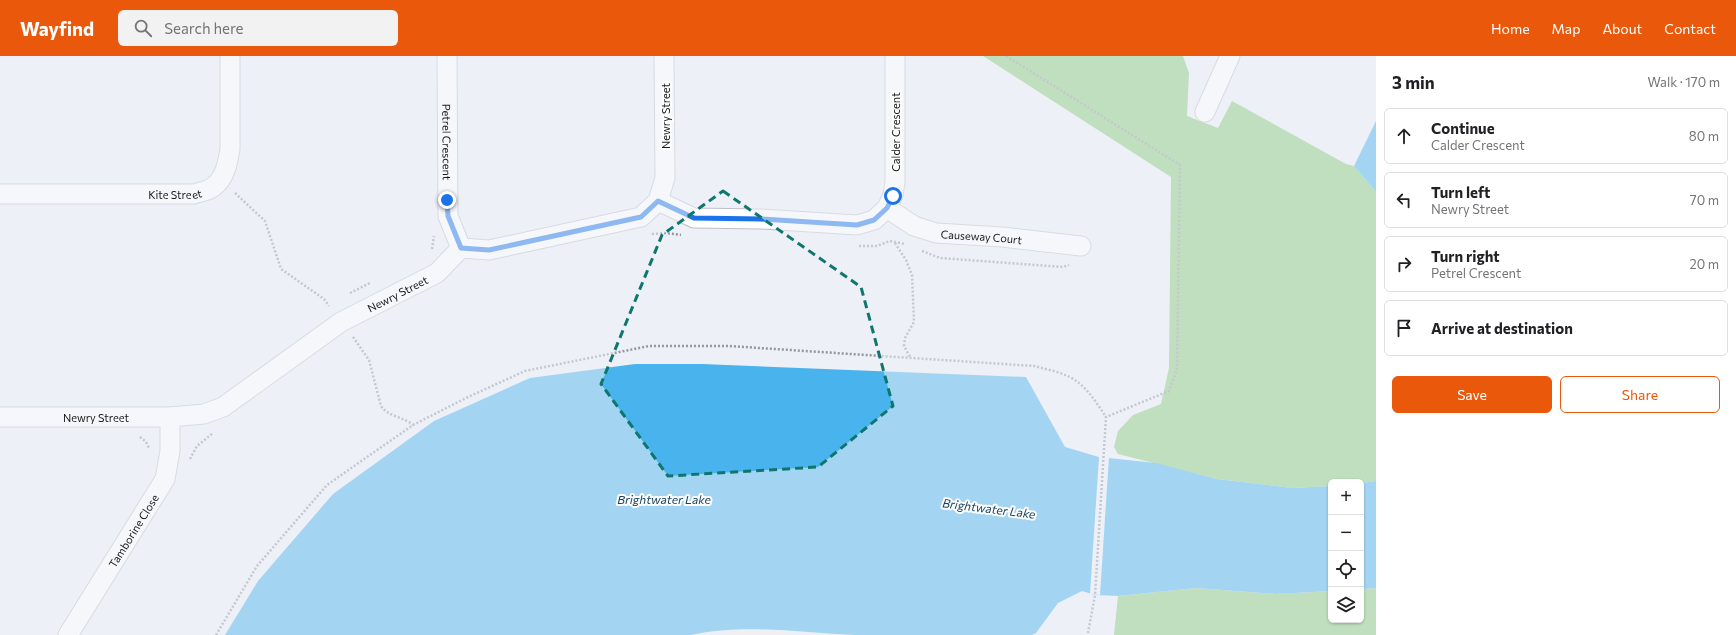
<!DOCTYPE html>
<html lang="en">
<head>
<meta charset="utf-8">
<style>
	body { margin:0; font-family:Commissioner,sans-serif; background:#f2f2f2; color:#202124 }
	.controls { position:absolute; right:12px; bottom:12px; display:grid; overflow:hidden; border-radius:6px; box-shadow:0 1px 3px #0004 }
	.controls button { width:36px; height:36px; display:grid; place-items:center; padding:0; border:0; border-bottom:1px solid #e0e0e0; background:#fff; color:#202124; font:20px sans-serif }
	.stop { position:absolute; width:12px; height:12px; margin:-9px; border:3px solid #1a73e8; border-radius:50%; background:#fff }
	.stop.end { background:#1a73e8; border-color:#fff; box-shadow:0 1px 4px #0008 }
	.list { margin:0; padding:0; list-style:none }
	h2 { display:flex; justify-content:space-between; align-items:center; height:52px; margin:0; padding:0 16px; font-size:17px }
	h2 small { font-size:13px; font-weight:400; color:#757577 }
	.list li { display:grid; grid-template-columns:26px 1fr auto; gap:12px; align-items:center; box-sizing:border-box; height:56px; margin:0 8px 8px; padding:0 8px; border:1px solid #e0e0e0; border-radius:6px }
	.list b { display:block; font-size:15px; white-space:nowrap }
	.list p { margin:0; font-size:13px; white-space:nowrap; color:#757577 }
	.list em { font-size:13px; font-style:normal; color:#757577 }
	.actions { display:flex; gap:8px; padding:12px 16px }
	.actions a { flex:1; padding:9px 0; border:1px solid #ea580c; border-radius:6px; text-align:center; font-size:14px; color:#ea580c }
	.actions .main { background:#ea580c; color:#fff }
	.icon { flex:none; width:22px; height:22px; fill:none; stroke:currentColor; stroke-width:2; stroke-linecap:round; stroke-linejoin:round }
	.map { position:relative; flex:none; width:1376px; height:579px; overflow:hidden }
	header { display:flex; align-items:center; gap:24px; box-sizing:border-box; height:56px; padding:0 20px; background:#ea580c; color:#fff }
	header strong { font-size:19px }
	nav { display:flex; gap:22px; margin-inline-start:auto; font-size:14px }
	.search { width:280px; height:36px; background:#f2f2f2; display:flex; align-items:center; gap:10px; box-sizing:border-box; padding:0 14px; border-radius:6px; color:#757577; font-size:15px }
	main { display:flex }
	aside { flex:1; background:#fff }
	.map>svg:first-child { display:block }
</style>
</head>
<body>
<header>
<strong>Wayfind</strong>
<div class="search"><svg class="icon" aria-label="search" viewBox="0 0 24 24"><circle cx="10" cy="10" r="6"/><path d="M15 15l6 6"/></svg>Search here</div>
<nav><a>Home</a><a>Map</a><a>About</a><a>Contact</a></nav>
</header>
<main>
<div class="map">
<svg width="1376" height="579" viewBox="0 0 1376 579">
	<rect width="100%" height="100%" fill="#edf0f7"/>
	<g fill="#89ca79">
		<path d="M983 0H1183L1189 17 1187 60 1218 72 1232 45 1346 108 1354 110 1376 136V425L1361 427V426H1331V430L1292 432 1217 423 1118 398 1114 391 1118 375 1133 359 1161 348 1169 312 1171 121Z"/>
		<path d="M1196 532 1276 538 1331 535V564H1361V533L1376 532V579H1114L1118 540Z"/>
	</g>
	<g fill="#49b3ed">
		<path d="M1376 65V136L1354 110Z"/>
		<path d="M635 308H702L1026 321 1065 391 1099 401 1156 407 1217 423 1292 432 1331 430V535L1276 538 1196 532 1118 540 1095 539 1082 535 1058 547 1036 577 1032 579C973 579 914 579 855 579 801 577 745 567 691 579H225L258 525 333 438 434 365 530 322Z"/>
		<path d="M1376 425V532L1361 533V427Z"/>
	</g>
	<path fill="#edf0f7" d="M1099 401H1109L1100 539 1090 538Z"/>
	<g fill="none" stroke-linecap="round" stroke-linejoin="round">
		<g stroke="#bec0c7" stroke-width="21">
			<g id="minor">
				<path id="s1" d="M447 0 448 160 461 192"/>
				<path d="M1205 56 1230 0"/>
				<path id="s2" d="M0 138H194C200 136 208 135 213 131 225 123 228 106 230 93V0"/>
				<path d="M658 145 694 162 761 163 857 169 874 164 887 152 893 139 895 126V0"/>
				<path id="s3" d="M887 152 914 170 936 177 1002 181 1081 190"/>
				<path id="s4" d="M0 361H170L204 358 223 351 341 266 437 217 461 192 489 194 641 161 658 145 665 122 664 0"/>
				<path id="s5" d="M68 579 165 423 170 395V361"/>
			</g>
		</g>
		<g stroke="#94979c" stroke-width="2.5" stroke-dasharray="2 2" stroke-linecap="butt">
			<path d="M1006 0 1180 109 1177 313 1169 335 1106 361 1095 539 1088 577"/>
			<path d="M235 137 265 165 281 213 324 243 329 250"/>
			<path d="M652 178 665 177 681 179"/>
			<path d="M895 187 906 204 912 219 914 266 905 282 904 290 910 301"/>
			<path d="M859 190H877L890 185 905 188"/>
			<path d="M432 193 434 180"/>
			<path d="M922 195 940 202 1063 211 1069 209"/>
			<path d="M350 237 370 227"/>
			<path d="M353 281 369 304 381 350C387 360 404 361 413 369"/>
			<path d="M140 381 146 386 149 392"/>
			<path d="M190 403 197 390 213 377"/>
			<path d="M216 579 257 510 327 429 413 369 468 341 525 315 649 290H729L1034 310C1049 314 1067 317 1079 327 1090 336 1098 349 1106 361"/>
		</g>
		<use href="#minor" stroke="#fff" stroke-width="19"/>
	</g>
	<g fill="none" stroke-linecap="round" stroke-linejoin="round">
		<path stroke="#1a73e8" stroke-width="5" d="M447 144 448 160 461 192 489 194 641 161 658 145 694 162 761 163 857 169 874 164 887 152 893 140"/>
	</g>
	<path d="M0 0H1376V579H0ZM723 135 861 231 893 350 818 411 668 420 601 328 662 179Z" fill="#edf0f7" fill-opacity=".55" fill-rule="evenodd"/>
	<path fill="none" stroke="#0f766e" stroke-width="3" stroke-dasharray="8 5" stroke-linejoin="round" d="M723 135 861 231 893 350 818 411 668 420 601 328 662 179Z"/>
	<g text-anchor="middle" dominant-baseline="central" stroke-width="4" stroke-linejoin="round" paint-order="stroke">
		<g font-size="11" fill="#191a1c" stroke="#fdfdfe">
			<text transform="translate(665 60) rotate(-90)">Newry Street</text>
			<text transform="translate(895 76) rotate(-90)">Calder Crescent</text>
			<text stroke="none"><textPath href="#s1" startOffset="86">Petrel Crescent</textPath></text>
			<text stroke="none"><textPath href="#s2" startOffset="175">Kite Street</textPath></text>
			<text stroke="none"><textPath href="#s3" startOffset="101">Causeway Court</textPath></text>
			<text stroke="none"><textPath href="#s4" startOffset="433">Newry Street</textPath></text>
			<text stroke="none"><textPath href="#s4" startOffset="96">Newry Street</textPath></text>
			<text stroke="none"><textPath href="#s5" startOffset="123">Tamborine Close</textPath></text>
		</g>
		<g font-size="12" font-style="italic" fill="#19445d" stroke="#fdfdfe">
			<text x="664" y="443">Brightwater Lake</text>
			<text transform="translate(989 452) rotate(7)">Brightwater Lake</text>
		</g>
	</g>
</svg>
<div class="controls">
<button>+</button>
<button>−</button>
<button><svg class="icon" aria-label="locate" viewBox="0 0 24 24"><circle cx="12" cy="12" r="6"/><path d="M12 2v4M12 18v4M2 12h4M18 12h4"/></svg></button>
<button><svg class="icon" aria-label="layers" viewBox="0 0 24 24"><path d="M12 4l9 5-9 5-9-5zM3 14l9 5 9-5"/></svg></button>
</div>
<div class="stop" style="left:893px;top:140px"></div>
<div class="stop end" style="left:447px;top:144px"></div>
</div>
<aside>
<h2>3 min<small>Walk · 170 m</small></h2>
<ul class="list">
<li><svg class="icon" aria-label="ahead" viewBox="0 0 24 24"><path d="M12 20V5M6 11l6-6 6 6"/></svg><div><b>Continue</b><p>Calder Crescent</p></div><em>80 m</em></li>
<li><svg class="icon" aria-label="left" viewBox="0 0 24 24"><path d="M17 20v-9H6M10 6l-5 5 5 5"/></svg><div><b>Turn left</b><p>Newry Street</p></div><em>70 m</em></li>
<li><svg class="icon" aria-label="right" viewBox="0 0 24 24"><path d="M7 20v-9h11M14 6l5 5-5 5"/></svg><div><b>Turn right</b><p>Petrel Crescent</p></div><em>20 m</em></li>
<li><svg class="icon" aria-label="arrive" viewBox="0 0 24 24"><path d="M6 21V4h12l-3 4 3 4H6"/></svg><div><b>Arrive at destination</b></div></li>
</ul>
<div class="actions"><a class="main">Save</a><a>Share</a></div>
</aside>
</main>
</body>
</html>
